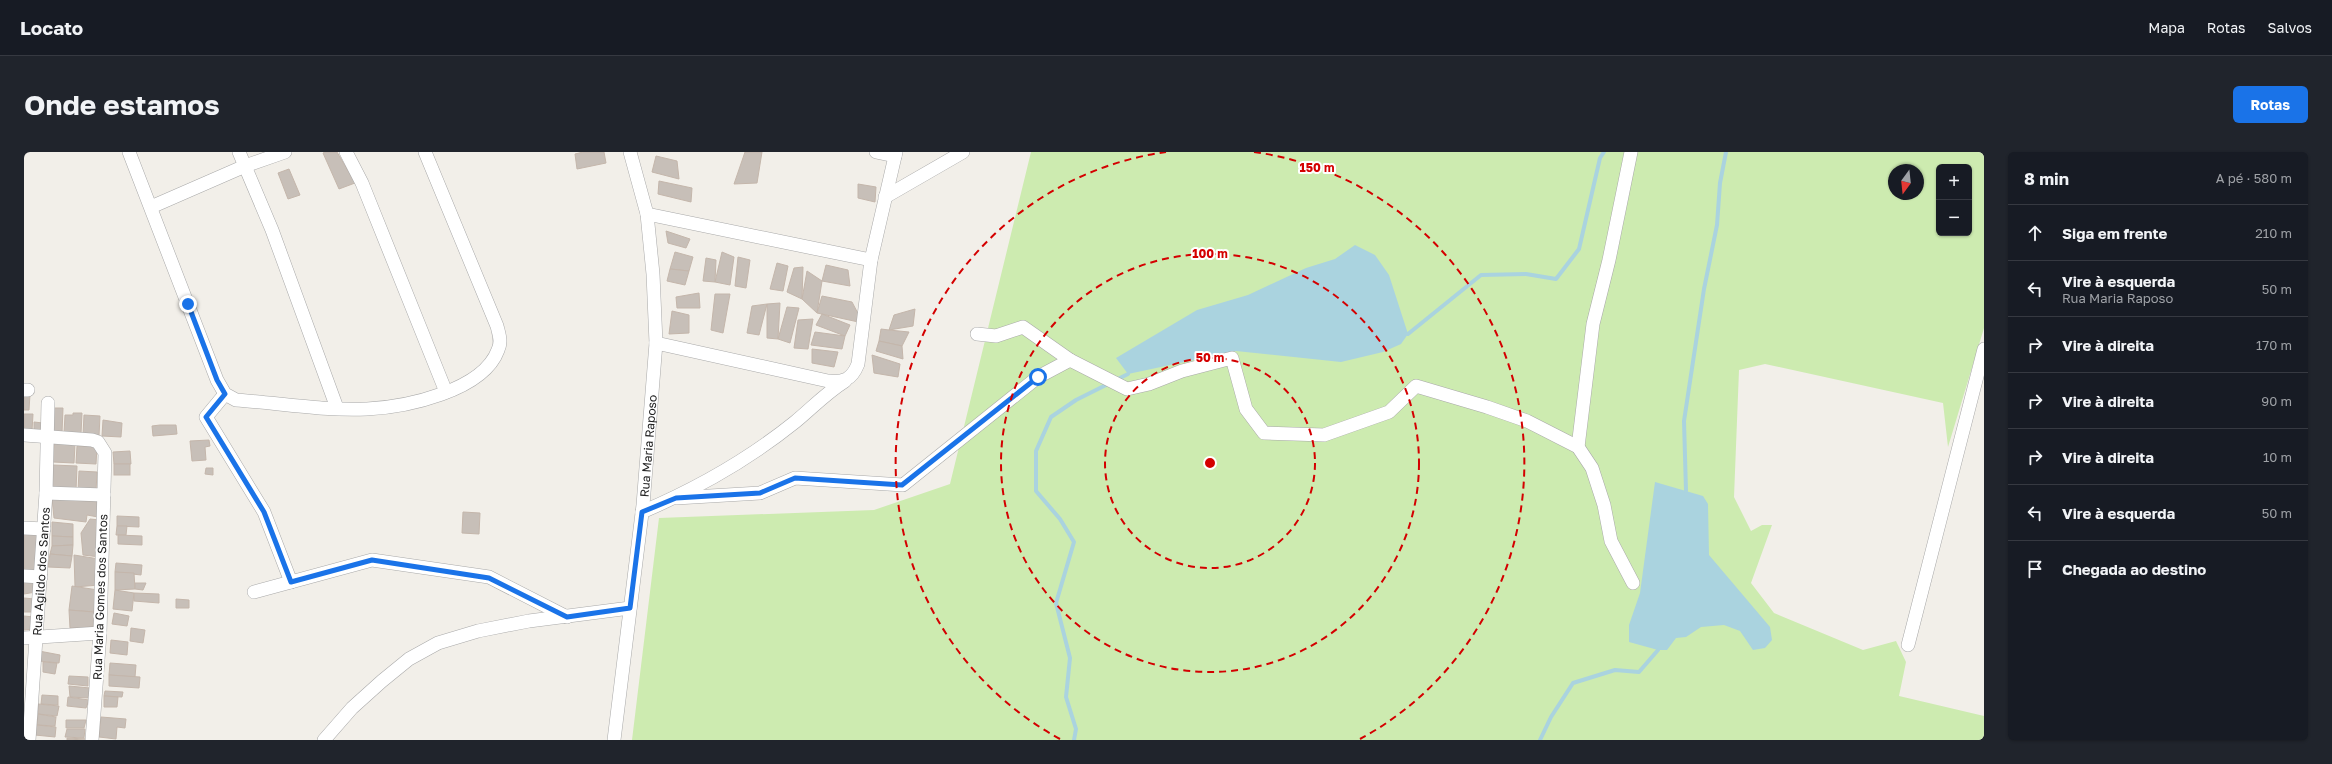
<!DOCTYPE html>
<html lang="pt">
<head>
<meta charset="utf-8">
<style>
	body { margin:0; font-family:"Golos Text",sans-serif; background:#20242c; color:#f1f3f6 }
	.controls { position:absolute; right:12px; top:12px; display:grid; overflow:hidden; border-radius:6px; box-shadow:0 1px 3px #0004 }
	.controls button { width:36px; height:36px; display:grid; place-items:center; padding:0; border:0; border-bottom:1px solid #363941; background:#171b24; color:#f1f3f6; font:20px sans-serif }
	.compass { position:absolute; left:1864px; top:12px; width:36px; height:36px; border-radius:50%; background:#171b24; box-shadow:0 1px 3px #0004; rotate:195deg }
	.stop { position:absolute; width:12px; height:12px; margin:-9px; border:3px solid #1a73e8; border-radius:50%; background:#fff }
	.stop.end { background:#1a73e8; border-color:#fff; box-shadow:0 1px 4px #0008 }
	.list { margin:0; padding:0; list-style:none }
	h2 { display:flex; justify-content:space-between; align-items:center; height:52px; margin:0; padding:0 16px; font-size:17px }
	h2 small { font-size:13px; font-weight:400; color:#9ea1a6 }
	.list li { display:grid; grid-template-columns:26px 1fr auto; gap:12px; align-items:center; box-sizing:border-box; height:56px; padding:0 16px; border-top:1px solid #363941 }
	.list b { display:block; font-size:15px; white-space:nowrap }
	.list p { margin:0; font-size:13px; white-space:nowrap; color:#9ea1a6 }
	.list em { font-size:13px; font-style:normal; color:#9ea1a6 }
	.icon { flex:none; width:22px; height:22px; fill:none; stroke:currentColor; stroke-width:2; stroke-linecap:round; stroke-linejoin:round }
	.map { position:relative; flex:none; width:1960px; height:588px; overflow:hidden; border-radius:6px }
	header { display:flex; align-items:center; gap:24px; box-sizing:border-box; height:56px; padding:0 20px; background:#171b24; border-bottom:1px solid #363941 }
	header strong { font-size:19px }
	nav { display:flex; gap:22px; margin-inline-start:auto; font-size:14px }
	.intro { display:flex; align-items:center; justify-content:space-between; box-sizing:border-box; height:96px; padding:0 24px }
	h1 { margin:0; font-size:28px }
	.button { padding:10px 18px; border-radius:6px; background:#1a73e8; color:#fff; font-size:14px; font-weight:700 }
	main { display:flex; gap:24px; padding:0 24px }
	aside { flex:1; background:#171b24; border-radius:6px; box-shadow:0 1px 3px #0004 }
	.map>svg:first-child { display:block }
</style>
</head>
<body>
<header>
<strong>Locato</strong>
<nav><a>Mapa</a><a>Rotas</a><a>Salvos</a></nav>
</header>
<div class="intro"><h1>Onde estamos</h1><a class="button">Rotas</a></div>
<main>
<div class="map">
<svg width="1960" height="588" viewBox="0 0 1960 588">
	<rect width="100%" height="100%" fill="#f2efe9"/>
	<path fill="#cdebb0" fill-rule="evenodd" d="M1007 0H1960V176L1924 295 1919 251 1741 212 1715 218 1710 345 1727 379 1738 373H1748L1727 431 1750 461 1839 498 1872 489 1882 510 1875 544 1960 564V588H608L635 366 850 358 926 332ZM1915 15H1945V81H1915ZM1870 18H1894V42H1870Z"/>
	<g fill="#aad3df">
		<path d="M1331 93 1351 103 1365 123 1384 182 1377 192 1359 200 1317 210 1212 199 1104 222 1092 206 1173 158 1224 143 1282 116 1311 107Z"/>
		<path d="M1631 330 1679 344 1684 352 1685 403 1746 475 1748 488 1741 496 1729 498 1716 479 1700 473 1677 475 1662 485 1652 486 1643 498H1634L1605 490V473L1616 441Z"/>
	</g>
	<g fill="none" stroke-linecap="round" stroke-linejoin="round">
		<g stroke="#aad3df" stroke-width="4">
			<path d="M1384 182 1457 123 1502 122 1532 127 1555 97 1576 6 1580 0"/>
			<path d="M1092 228 1104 222"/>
			<path d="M1662 339 1660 269 1680 137 1693 73 1696 31 1702 0"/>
			<path d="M1050 588 1052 577 1042 545 1046 506 1032 451 1050 390 1036 367 1012 339V299L1027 265 1052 248 1086 231"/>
			<path d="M1516 588 1527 565 1549 531 1591 518 1615 520 1634 498"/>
		</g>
	</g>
	<g fill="#c7bfb8" stroke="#c4b6ab">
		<path d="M301 0H313L331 31 315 37 299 1Z"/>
		<path d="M559 0H580L582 11 553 17 551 2Z"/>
		<path d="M721 0H738L733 31 710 32Z"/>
		<path d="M632 4 653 9 655 27 628 20Z"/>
		<path d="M265 17 276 43 264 47 254 21Z"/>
		<path d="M635 29 668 36 667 50 634 42Z"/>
		<path d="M834 32 852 35 851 50 834 46Z"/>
		<path d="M642 79 666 87 662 96 644 91Z"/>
		<path d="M651 100 669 105 665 119 646 117Z"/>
		<path d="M698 100 710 105 706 133 691 130Z"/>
		<path d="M714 105 726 108 722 136 711 134Z"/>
		<path d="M682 106 692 108 691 130 679 129Z"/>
		<path d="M753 111 764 114 759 139 746 137Z"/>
		<path d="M802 113 824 118 826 134 798 129Z"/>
		<path d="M779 115 778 147 763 140 770 116Z"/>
		<path d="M646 117 665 119 661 133 643 129Z"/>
		<path d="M783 119 798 129 793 161 778 147Z"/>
		<path d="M675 141 676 156H653L652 145Z"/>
		<path d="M691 142H706L699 181 687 178Z"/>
		<path d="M798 144 828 150 839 171 793 161Z"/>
		<path d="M756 151 754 187 743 186V152Z"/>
		<path d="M743 152 735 183 723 181 728 154Z"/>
		<path d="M763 155 775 156 766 191 754 187Z"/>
		<path d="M891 157 889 174 865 178 870 163Z"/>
		<path d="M648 159 665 163V181L645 182Z"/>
		<path d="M798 162 826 173 821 184 792 173Z"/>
		<path d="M789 167 784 197 770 196 774 168Z"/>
		<path d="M857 177 865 178 885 180 878 194 855 189Z"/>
		<path d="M791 180 821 184 818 197 787 193Z"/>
		<path d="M855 189 878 194 879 207 852 199Z"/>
		<path d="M788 197 814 200 810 215 788 211Z"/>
		<path d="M848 203 876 212 874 225 850 221Z"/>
		<path d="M0 242H6L5 258H0Z"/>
		<path d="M28 256H39L38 281 27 280Z"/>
		<path d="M49 261H58L57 282 40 281 41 263H49Z"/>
		<path d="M0 262H9L8 279H0Z"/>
		<path d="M60 263 76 264 75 284 59 283Z"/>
		<path d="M79 268 98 271 97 285 78 284Z"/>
		<path d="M10 270 19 271V279H10Z"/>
		<path d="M136 273H152L153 282 129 284 128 274Z"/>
		<path d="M185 288 186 294 181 295 182 308 168 309 166 289Z"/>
		<path d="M30 291 51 292 50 311 29 310Z"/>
		<path d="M53 294 73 295 72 312 52 311Z"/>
		<path d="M106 299 107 312H90L89 300Z"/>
		<rect x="90" y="312" width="16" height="11"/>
		<path d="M29 313 53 314 52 339 28 338Z"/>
		<path d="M182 316H189V323L181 322Z"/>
		<path d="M55 319 73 320 72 340 54 339Z"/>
		<path d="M28 346 74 350V365L63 363 62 370 30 366Z"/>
		<path d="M439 360 456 361 455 382 438 381Z"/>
		<path d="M93 364 115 365V375L93 374Z"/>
		<path d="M66 367 76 368V405L59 403 57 381Z"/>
		<path d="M28 370 49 372V385L28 384Z"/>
		<path d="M93 374H103L102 383H92Z"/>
		<path d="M0 382 15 383 12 420 0 419Z"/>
		<path d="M94 383 118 384V393L94 392Z"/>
		<path d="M28 384 49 385V393L28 394Z"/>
		<path d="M49 393 48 404 26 402 28 394Z"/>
		<path d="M26 402 48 404 46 416 24 415Z"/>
		<path d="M50 403 75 407V433L51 435Z"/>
		<path d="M92 411 118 413 117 423 91 420Z"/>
		<path d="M91 420 110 421 111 437 91 438Z"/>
		<path d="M0 427H14L12 440 0 442Z"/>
		<path d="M111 431H122L119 438 111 437Z"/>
		<path d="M48 434 74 438 70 460 45 458Z"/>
		<path d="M91 438 110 441 108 459 89 457Z"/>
		<path d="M110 441 135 442V451L110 449Z"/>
		<path d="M0 446 11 447 10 460H0Z"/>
		<path d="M152 447 165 448V456H152Z"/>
		<path d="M45 458 70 460 69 475 46 476Z"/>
		<path d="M90 461 105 464 103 474 88 472Z"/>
		<path d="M0 464 10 465V477L0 478Z"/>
		<path d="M107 476 121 478 119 491 106 489Z"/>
		<path d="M87 488 104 490 103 503 86 501Z"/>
		<path d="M15 499 36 503 35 511 15 509Z"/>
		<path d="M19 510 33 511 31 522 19 520Z"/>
		<path d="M86 511 112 513 111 525 85 523Z"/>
		<path d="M85 523 116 525 115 536 85 534Z"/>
		<path d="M45 524 64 525V534L44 532Z"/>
		<path d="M45 534 66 536 64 546 46 545Z"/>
		<path d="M81 539 99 540 98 545 80 544Z"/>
		<path d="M18 543 34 544V553L17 552Z"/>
		<path d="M80 544 94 545 93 555H80Z"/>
		<path d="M44 545 65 548 62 556 43 554Z"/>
		<path d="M14 552 35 554 33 564 14 562Z"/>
		<path d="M14 562 32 565 31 574 13 573Z"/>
		<path d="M77 565 102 567 101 576 93 575 92 587 75 585Z"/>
		<path d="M42 568H62L60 576H42Z"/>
		<path d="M13 573 32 575 31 585 11 583Z"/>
		<path d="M43 577H61L60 586 41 585Z"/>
		<path d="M43 586 61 587 43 588Z"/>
	</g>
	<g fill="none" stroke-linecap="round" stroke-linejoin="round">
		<g stroke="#a9a9a9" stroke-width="14">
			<g id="street">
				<path d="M105 0 193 228 201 242 212 248C255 251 300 259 343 257 382 255 459 239 474 198 478 190 475 182 473 174L401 0"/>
				<path d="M215 0 248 78 313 256"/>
				<path d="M322 0 338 31 422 240"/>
				<path d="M852 0 871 4"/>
				<path d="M861 45 939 0"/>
				<path d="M127 55 221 14 261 0"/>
				<path d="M623 62 847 108"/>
				<path d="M953 182 972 184 999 175 1046 208"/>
				<path d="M632 191 804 229C820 231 828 227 834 212L847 108 872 0"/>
				<path d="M0 238H4"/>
				<path d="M201 242 182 265 240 360 267 430"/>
				<path d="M0 283 68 288 74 290 81 301 76 481 68 588"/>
				<path d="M1554 295 1569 172 1585 108 1607 0"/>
				<path d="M22 341 80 343"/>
				<path d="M652 346 736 341 771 326 879 333 1014 225 1046 208 1103 237 1125 232 1158 219 1208 206 1222 257 1240 281 1300 283 1365 260 1392 234 1463 255 1503 269 1554 295 1568 316 1580 353 1587 389 1609 431"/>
				<path d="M618 360C672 337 725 307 771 270 788 256 802 241 821 229"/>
				<path d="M0 376 20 377"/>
				<path d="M0 424 17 425"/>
				<path d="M230 440 348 408 465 425 543 465"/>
				<path d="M0 486 76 481"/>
				<path d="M1884 493 1960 197"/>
				<path id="s1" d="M5 588 22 341 24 251"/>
				<path d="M300 588 328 556 358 529 385 507 414 491 454 479 505 469 606 456"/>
				<path id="s2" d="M590 588 619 353 632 191 629 122 623 62 606 0"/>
			</g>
		</g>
		<use href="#street" stroke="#fff" stroke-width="13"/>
	</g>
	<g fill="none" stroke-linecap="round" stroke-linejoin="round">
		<path stroke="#1a73e8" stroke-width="5" d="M164 152 193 228 201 242 182 265 240 360 267 430 348 408 465 426 543 465 606 456 618 360 652 346 736 341 771 326 878 333 1014 225"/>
	</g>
	<g fill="none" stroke="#d40000" stroke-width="2" stroke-dasharray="7 5">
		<circle cx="1186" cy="311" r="105"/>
		<circle cx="1186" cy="311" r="209"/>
		<path d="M1036 587A314 314 0 0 1 1142 0M1230 0A314 314 0 0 1 1336 587"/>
	</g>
	<g text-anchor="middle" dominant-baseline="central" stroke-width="4" stroke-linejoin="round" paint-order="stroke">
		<g font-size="12" fill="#222" stroke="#fff">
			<text stroke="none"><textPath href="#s2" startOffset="296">Rua Maria Raposo</textPath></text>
			<text stroke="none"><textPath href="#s1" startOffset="169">Rua Agildo dos Santos</textPath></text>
			<text transform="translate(76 445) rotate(-88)">Rua Maria Gomes dos Santos</text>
		</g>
	</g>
	<circle cx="1186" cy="311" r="6" fill="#d40000" stroke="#fff" stroke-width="2"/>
	<g font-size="12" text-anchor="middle" font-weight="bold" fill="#d40000" stroke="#fff" stroke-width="4" stroke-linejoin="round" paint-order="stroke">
		<text x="1293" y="20">150 m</text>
		<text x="1186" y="106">100 m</text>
		<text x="1186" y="210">50 m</text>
	</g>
</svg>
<div class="controls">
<button>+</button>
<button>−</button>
</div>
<svg class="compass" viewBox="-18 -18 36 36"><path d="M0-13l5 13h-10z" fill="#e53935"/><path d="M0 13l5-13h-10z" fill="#9ea1a6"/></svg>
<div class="stop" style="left:1014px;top:225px"></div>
<div class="stop end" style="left:164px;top:152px"></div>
</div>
<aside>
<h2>8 min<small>A pé · 580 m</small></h2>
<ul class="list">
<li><svg class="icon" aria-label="ahead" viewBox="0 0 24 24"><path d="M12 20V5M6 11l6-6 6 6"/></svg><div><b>Siga em frente</b></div><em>210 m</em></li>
<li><svg class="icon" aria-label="left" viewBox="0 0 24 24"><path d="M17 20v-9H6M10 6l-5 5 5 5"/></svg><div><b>Vire à esquerda</b><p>Rua Maria Raposo</p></div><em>50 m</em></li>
<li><svg class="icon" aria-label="right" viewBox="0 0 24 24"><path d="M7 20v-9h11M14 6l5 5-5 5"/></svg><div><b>Vire à direita</b></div><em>170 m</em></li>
<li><svg class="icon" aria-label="right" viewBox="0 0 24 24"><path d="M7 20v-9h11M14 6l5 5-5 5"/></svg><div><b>Vire à direita</b></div><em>90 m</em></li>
<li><svg class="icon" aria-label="right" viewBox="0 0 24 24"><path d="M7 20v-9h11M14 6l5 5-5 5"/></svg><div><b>Vire à direita</b></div><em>10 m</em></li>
<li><svg class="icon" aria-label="left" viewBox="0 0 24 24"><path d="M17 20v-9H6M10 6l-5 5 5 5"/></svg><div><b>Vire à esquerda</b></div><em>50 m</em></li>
<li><svg class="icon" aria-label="arrive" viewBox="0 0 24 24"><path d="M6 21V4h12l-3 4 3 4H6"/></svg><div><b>Chegada ao destino</b></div></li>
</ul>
</aside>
</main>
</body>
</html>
